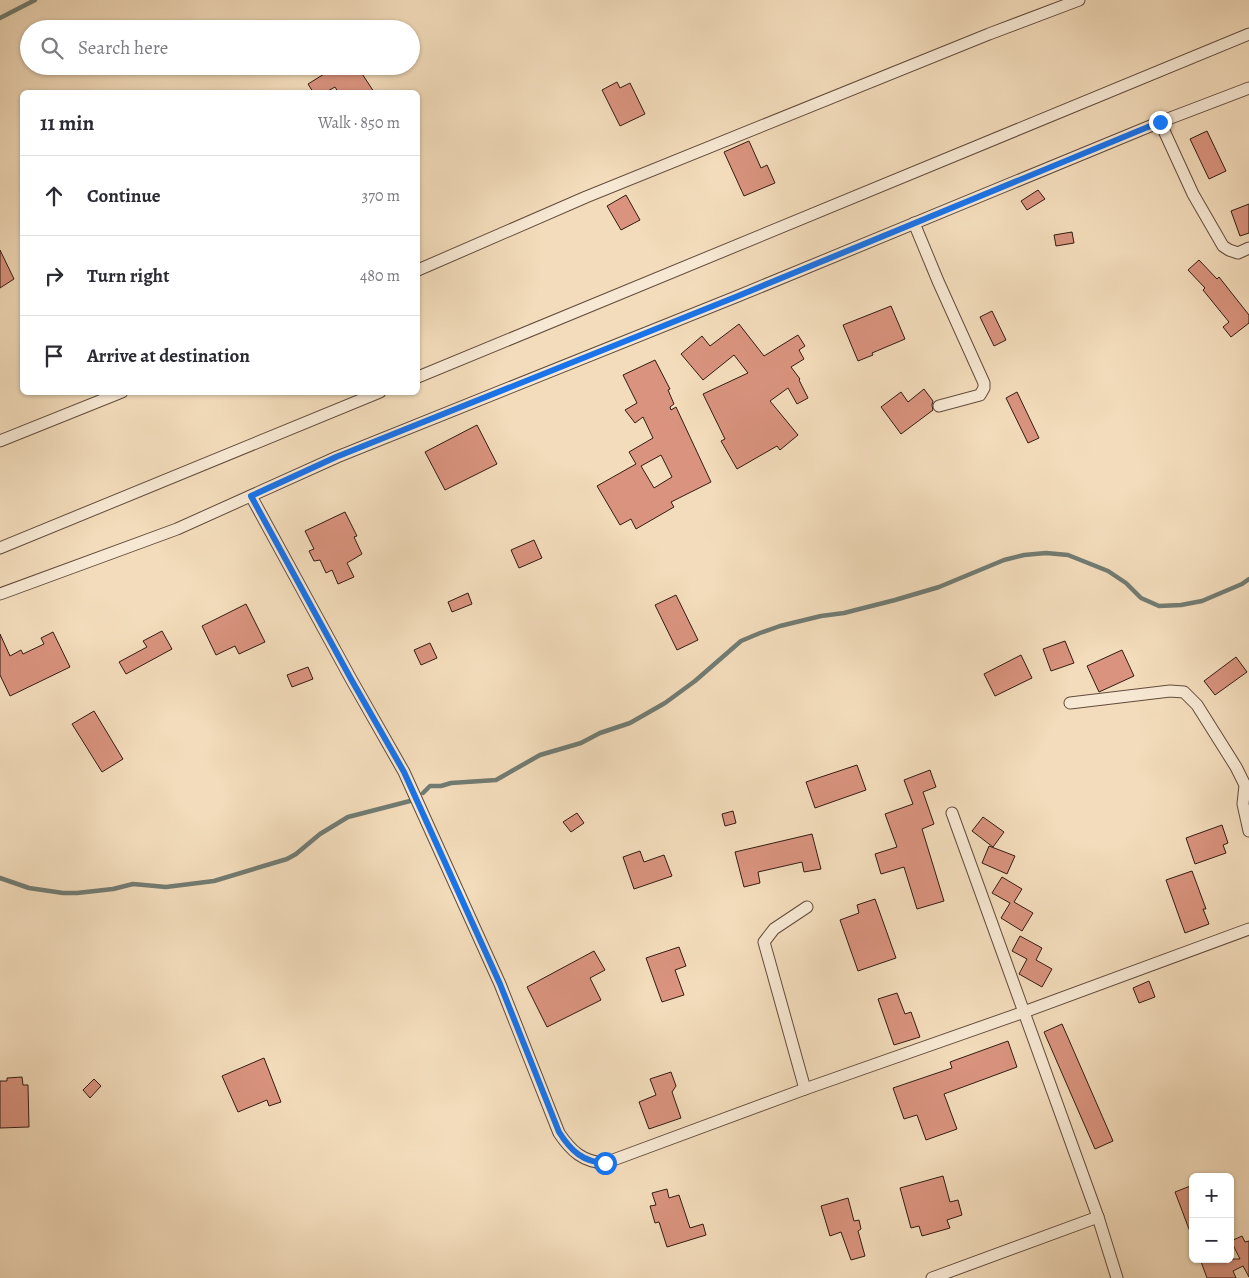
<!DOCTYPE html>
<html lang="en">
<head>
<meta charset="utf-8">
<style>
	body { margin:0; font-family:Alegreya,serif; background:#f7f7f7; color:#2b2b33 }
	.controls { position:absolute; right:15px; bottom:15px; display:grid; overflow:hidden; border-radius:8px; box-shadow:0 1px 4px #0004 }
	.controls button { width:45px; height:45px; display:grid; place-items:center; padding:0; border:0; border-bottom:1px solid #e1e1e2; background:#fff; color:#2b2b33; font:25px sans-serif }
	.stop { position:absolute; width:15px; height:15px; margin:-11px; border:4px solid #1a73e8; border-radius:50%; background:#fff }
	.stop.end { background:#1a73e8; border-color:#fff; box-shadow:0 1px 5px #0008 }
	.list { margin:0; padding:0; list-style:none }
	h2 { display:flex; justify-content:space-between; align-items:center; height:65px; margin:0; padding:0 20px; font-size:21px }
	h2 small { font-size:16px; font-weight:400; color:#7c7c81 }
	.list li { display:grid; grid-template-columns:32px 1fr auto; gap:15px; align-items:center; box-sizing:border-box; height:80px; padding:0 20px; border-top:1px solid #e1e1e2 }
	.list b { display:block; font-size:19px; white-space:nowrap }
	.list em { font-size:16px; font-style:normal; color:#7c7c81 }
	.icon { flex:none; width:28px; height:28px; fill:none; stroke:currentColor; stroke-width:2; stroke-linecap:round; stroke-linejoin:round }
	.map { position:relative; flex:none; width:1249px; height:1278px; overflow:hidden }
	.search { position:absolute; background:#fff; box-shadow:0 1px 4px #0004; left:20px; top:20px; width:400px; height:55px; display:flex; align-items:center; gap:12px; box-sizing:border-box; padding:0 18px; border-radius:28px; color:#7c7c81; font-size:19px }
	.panel { position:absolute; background:#fff; box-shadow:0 1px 4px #0004; left:20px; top:90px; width:400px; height:305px; border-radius:8px }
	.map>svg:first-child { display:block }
</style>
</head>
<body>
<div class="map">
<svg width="1249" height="1278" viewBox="0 0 1249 1278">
	<rect width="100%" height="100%" fill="#f3dcbb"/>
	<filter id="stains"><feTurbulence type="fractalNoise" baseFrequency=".004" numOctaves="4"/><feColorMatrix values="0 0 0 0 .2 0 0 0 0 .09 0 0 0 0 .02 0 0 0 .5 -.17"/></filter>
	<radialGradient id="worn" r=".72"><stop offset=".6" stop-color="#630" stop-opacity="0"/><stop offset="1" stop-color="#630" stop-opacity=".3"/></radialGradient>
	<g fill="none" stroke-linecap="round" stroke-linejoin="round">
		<g stroke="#717b72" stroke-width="4.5">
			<path d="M0 18 35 0"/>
			<path d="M423 793 430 786H441L451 783 496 780 540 755 581 743 600 733 630 723 665 703 695 681 741 641 760 633 780 626 821 616 844 613 895 600 939 587 1004 560 1024 555 1046 553 1068 555 1108 571 1126 583 1141 598 1159 606 1181 605 1202 601 1242 584 1249 579"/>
			<path d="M0 878 29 888 63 893H77L113 889 133 884 166 887 214 881 287 859 296 854 320 834 348 817 410 801"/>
		</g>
	</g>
	<g fill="#d9937e" stroke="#331c11" fill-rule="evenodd">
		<path d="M337 66H357L374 92H338L335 87 326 92H313L308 84Z"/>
		<path d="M617 82 620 88 630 83 645 114 620 126 602 90Z"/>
		<path d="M1207 131 1226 171 1209 179 1190 139Z"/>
		<path d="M749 141 761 168 767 165 775 183 744 196 724 152Z"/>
		<path d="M1038 190 1045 199 1027 210 1021 201Z"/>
		<path d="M626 195 640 220 621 230 607 206Z"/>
		<path d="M1249 204V233L1240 236 1231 211Z"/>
		<path d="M1072 232 1074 243 1056 246 1054 235Z"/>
		<path d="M0 250 14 279 0 288Z"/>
		<path d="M1199 260 1217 279 1219 277 1249 315V323L1231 337 1223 327 1229 322 1203 290 1205 288 1188 270Z"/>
		<path d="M891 306 905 339 872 353 873 355 858 361 843 325Z"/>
		<path d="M992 311 1006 340 994 346 980 317Z"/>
		<path d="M739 324 764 356 798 335 805 346 799 350 804 359 791 367 800 379 799 380 808 398 797 404 788 388 770 401 798 435 780 450 777 446 737 469 721 441 725 439 703 394 748 373 734 355 703 380 681 354 702 336 710 346Z"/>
		<path d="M655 360 670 389 668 390 674 404 670 407 671 410 676 407 711 482 671 502 674 507 636 529 631 519 620 525 597 486 636 464 629 452 653 438 643 417 635 423 625 410 637 403 623 375ZM661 455 672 477 654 488 641 466Z"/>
		<path d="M924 389 933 401 932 405 933 410 901 434 881 407 901 392 908 402Z"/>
		<path d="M1017 392 1039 438 1028 443 1006 398Z"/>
		<path d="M477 425 497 464 445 490 425 452Z"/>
		<path d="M345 512 357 536 354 537 362 554 347 563 354 577 338 584 332 570 326 573 320 560 314 561 309 551 314 549 305 531Z"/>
		<path d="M534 540 542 558 519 568 511 550Z"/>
		<path d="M468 593 472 604 452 612 448 602Z"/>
		<path d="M676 595 698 640 677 650 655 605Z"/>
		<path d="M246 604 265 642 239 654 235 646 216 655 202 626Z"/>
		<path d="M162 631 172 649 126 674 119 662 147 647 143 641Z"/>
		<path d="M53 632 70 667 10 696 0 675V634L10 656 21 650 23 654 44 644 41 638Z"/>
		<path d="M1065 641 1074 663 1051 671 1043 649Z"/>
		<path d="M430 643 437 658 421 665 414 650Z"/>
		<path d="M1122 650 1134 676 1099 692 1087 666Z"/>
		<path d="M1021 655 1032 678 995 696 984 674Z"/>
		<path d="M1236 657 1247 672 1215 695 1204 681Z"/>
		<path d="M308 667 313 679 292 687 287 675Z"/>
		<path d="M94 711 123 759 102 772 72 724Z"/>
		<path d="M857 765 866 790 815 808 806 782Z"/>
		<path d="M930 770 936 787 923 792 934 824 922 829 944 901 917 909 904 867 881 874 875 854 897 847 885 814 913 804 904 780Z"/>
		<path d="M733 811 736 823 725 826 722 814Z"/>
		<path d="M577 813 584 823 571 832 563 822Z"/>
		<path d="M983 817 1004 832 993 847 972 831Z"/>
		<path d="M1222 825 1228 843 1223 845 1226 853 1195 864 1186 838Z"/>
		<path d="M812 834 821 869 804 872 802 862 758 872 760 883 744 887 735 852Z"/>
		<path d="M989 846 1015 856 1007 874 982 863Z"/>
		<path d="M640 851 644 862 664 855 672 876 634 889 623 857Z"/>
		<path d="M1192 871 1206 909H1203L1209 924 1185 933 1166 880Z"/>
		<path d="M1002 877 1022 889 1014 902 1033 913 1022 931 1001 918 1010 903 992 893Z"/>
		<path d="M875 899 896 958 858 971 840 920 859 913 857 905Z"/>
		<path d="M1020 936 1042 948 1036 960 1052 969 1042 987 1019 974 1027 959 1012 951Z"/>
		<path d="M679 947 686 966 675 970 684 995 662 1002 646 958Z"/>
		<path d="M594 951 605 970 590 978 601 1000 547 1027 527 987Z"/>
		<path d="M1149 981 1155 997 1139 1003 1133 988Z"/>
		<path d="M897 993 905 1014 911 1012 920 1037 894 1045 878 999Z"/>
		<path d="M1062 1024 1113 1141 1095 1149 1044 1032Z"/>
		<path d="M1008 1041 1017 1067 944 1094 957 1129 926 1140 917 1115 904 1119 893 1088 952 1068 950 1062Z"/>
		<path d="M264 1058 281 1102 269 1106 267 1100 238 1112 222 1076Z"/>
		<path d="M671 1072 676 1086 672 1092 681 1118 649 1129 639 1102 656 1095 650 1079Z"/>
		<path d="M22 1077 23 1085H28L29 1127 0 1128V1081H7V1078Z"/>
		<path d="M94 1079 101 1086 90 1098 83 1090Z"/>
		<path d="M943 1176 950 1202 958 1200 962 1215 947 1220 950 1228 922 1236 919 1226 911 1228 900 1188Z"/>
		<path d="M1193 1185V1236L1192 1237 1175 1192Z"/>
		<path d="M667 1189 669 1198 679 1195 690 1228 703 1224 706 1235 667 1247 659 1222 655 1223 650 1206 656 1205 652 1193Z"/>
		<path d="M848 1198 854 1221 859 1220 861 1229 858 1231 865 1256 851 1260 841 1232 830 1236 821 1206Z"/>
		<path d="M1242 1236 1245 1242 1249 1241V1277L1243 1266 1233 1271 1236 1278H1207L1200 1259H1240L1231 1241Z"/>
	</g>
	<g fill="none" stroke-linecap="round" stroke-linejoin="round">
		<g stroke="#634c3c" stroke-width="13">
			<g id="minor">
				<path d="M1160 122 1193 194 1223 246 1229 250 1238 253 1249 248"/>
				<path d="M914 223 938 281 984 383V388L980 395 939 406"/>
				<path d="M418 270 586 197 989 34 1079 0"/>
				<path d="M418 377 1249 34"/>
				<path d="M0 441 122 392"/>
				<path d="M251 496 351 679 404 772 500 984 559 1133C571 1151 583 1162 605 1163L805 1089 1024 1012 1249 929"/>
				<path d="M0 548 380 392"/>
				<path d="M0 594 177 529 337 457 738 296 1160 122 1249 88"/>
				<path d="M1070 703 1170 691 1184 692 1197 705 1236 767 1245 785 1243 804 1249 831"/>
				<path d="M805 1089 764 942 774 929 807 907"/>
				<path d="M1098 1217 1117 1278"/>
				<path d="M932 1278 1098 1217 952 813"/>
			</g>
		</g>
		<use href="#minor" stroke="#f7e8d3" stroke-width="11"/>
	</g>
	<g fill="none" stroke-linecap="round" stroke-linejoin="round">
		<path stroke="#1a73e8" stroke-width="6" d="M605 1163C583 1162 571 1151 559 1132L500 984 404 772 351 679 251 496 336 457 738 296 1160 122"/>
	</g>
	<rect width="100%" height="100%" filter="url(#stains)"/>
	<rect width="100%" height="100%" fill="url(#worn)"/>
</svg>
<div class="controls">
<button>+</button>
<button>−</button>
</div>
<div class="stop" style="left:605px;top:1163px"></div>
<div class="stop end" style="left:1160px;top:122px"></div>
<div class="search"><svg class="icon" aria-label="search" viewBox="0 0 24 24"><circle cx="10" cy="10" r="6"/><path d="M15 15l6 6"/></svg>Search here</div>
<section class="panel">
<h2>11 min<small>Walk · 850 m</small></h2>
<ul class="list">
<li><svg class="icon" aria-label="ahead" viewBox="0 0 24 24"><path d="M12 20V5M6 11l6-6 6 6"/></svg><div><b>Continue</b></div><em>370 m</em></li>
<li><svg class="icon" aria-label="right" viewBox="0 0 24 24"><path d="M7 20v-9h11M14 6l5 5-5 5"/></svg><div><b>Turn right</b></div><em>480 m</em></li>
<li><svg class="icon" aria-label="arrive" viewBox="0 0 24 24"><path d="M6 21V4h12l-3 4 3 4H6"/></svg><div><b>Arrive at destination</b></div></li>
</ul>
</section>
</div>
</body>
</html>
